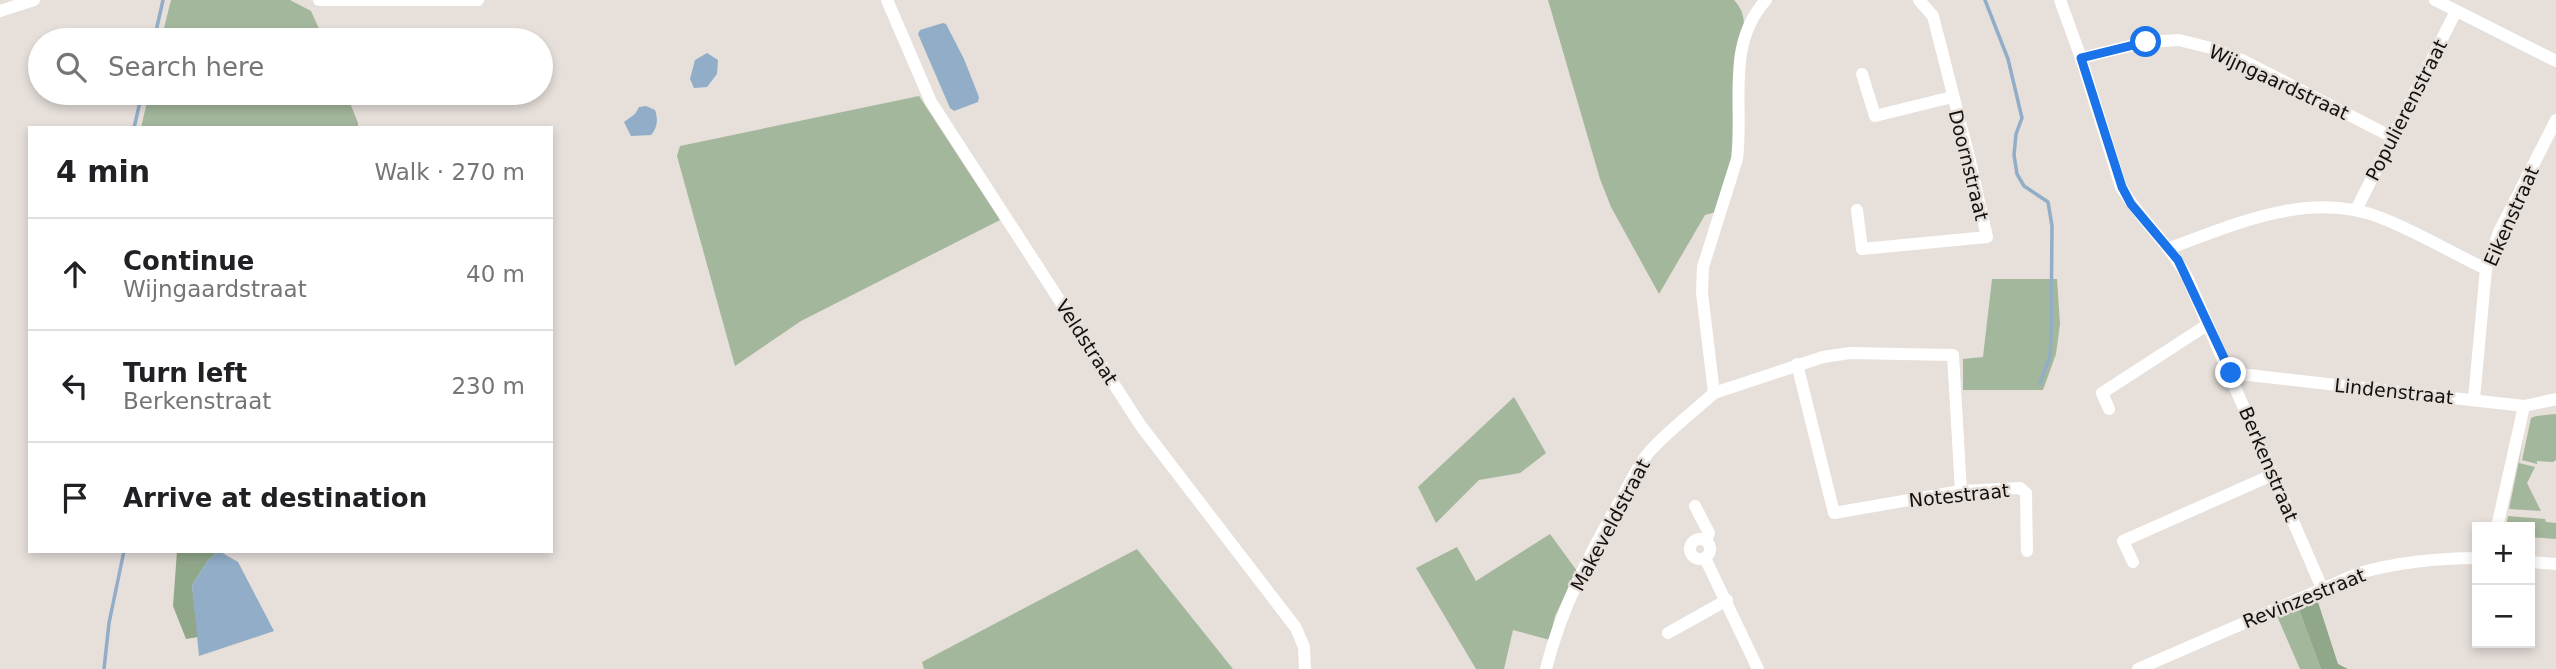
<!DOCTYPE html>
<html lang="en">
<head>
<meta charset="utf-8">
<style>
	body { margin:0; font-family:"DejaVu Sans",sans-serif; background:#f2f2f2; color:#202124 }
	.controls { position:absolute; right:21px; bottom:21px; display:grid; overflow:hidden; border-radius:0px; box-shadow:0 4px 10px #0003 }
	.controls button { width:63px; height:63px; display:grid; place-items:center; padding:0; border:0; border-bottom:2px solid #e0e0e0; background:#fff; color:#202124; font:35px sans-serif }
	.stop { position:absolute; width:21px; height:21px; margin:-16px; border:5px solid #1a73e8; border-radius:50%; background:#fff }
	.stop.end { background:#1a73e8; border-color:#fff; box-shadow:0 2px 7px #0008 }
	.list { margin:0; padding:0; list-style:none }
	h2 { display:flex; justify-content:space-between; align-items:center; height:91px; margin:0; padding:0 28px; font-size:30px }
	h2 small { font-size:23px; font-weight:400; color:#757577 }
	.list li { display:grid; grid-template-columns:46px 1fr auto; gap:21px; align-items:center; box-sizing:border-box; height:112px; padding:0 28px; border-top:2px solid #e0e0e0 }
	.list b { display:block; font-size:26px; white-space:nowrap }
	.list p { margin:0; font-size:23px; white-space:nowrap; color:#757577 }
	.list em { font-size:23px; font-style:normal; color:#757577 }
	.icon { flex:none; width:38px; height:38px; fill:none; stroke:currentColor; stroke-width:2; stroke-linecap:round; stroke-linejoin:round }
	.map { position:relative; flex:none; width:2556px; height:669px; overflow:hidden }
	.search { position:absolute; background:#fff; box-shadow:0 4px 10px #0003; left:28px; top:28px; width:525px; height:77px; display:flex; align-items:center; gap:18px; box-sizing:border-box; padding:0 24px; border-radius:38px; color:#757577; font-size:26px }
	.panel { position:absolute; background:#fff; box-shadow:0 4px 10px #0003; left:28px; top:126px; width:525px; height:427px; border-radius:0px }
	.map>svg:first-child { display:block }
</style>
</head>
<body>
<div class="map">
<svg width="2556" height="669" viewBox="0 0 2556 669">
	<rect width="100%" height="100%" fill="#e6dfda"/>
	<g fill="#a3b79c">
		<path d="M171 0H290L311 11 324 40H161Z"/>
		<path d="M1548 0H1734C1757 24 1733 54 1733 83 1732 103 1736 123 1734 143 1732 167 1723 190 1716 212L1705 215 1659 294 1611 207 1600 179Z"/>
		<path d="M149 93H346L358 123V128H141Z"/>
		<path d="M919 96 1000 220 801 321 735 366 677 156 680 146Z"/>
		<path d="M1992 279H2057L2060 324 2056 354 2043 390H1963V359L1983 357Z"/>
		<path d="M1514 397 1546 453 1520 473 1479 480 1436 523 1418 487Z"/>
		<path d="M2556 414V460L2553 462 2537 461V464L2522 460 2531 418 2536 416Z"/>
		<path d="M2523 441 2519 463 2535 467 2527 483 2541 511 2509 509Z"/>
		<path d="M2508 516 2545 519 2546 522 2556 523V539L2530 537V527H2506Z"/>
		<path d="M1550 534 1577 571 1555 616 1550 640 1513 630 1504 669H1476L1416 568 1457 547 1476 581Z"/>
		<path d="M1137 549 1233 669H924L922 662Z"/>
		<path d="M2298 607 2321 669H2300L2277 616Z"/>
	</g>
	<g fill="#91a78a">
		<path d="M177 551H219L209 559 192 585 198 637 186 639 173 606Z"/>
		<path d="M2317 599 2338 664 2348 669H2321L2298 607Z"/>
	</g>
	<g fill="#91adc7">
		<path d="M943 23 946 24 964 59 979 97 978 102 954 111 950 108 918 34 920 30Z"/>
		<path d="M707 53 718 60 717 74 707 87 694 88 690 79 695 60Z"/>
		<path d="M646 106 655 110C658 119 658 127 651 135L631 136 624 122 635 114 639 107Z"/>
		<path d="M219 551 238 562 274 631 199 656 192 585 209 559Z"/>
	</g>
	<g fill="none" stroke-linecap="round" stroke-linejoin="round">
		<g stroke="#91adc7" stroke-width="3.5">
			<path d="M1985 0 2008 59 2022 118 2016 134 2014 155 2017 174 2024 186 2048 202 2052 226 2051 336 2050 356 2040 384"/>
			<path d="M154 40 163 0"/>
			<path d="M134 128 142 93"/>
			<path d="M104 669 109 623 124 551"/>
		</g>
		<g stroke="#fff" stroke-width="12">
			<path d="M319 0H478"/>
			<path d="M887 0 931 102 1141 426 1296 628 1304 647 1305 669"/>
			<path d="M2060 0 2081 58 2121 187C2141 221 2170 244 2188 279L2322 588"/>
			<path d="M2435 0 2556 61"/>
			<path d="M0 11 34 0"/>
			<path d="M2081 58 2146 42 2179 40 2211 48 2242 60 2392 137"/>
			<path d="M1862 74 1875 116 1952 97"/>
			<path d="M1857 210 1862 249 1987 237 1970 161 1933 16 1919 0"/>
			<path d="M2356 210 2456 11"/>
			<path d="M2170 248C2238 223 2312 189 2384 219 2419 233 2452 253 2486 269"/>
			<path d="M1797 364 1834 513 1961 491 2020 488 2026 493 2027 551"/>
			<path d="M2231 373 2524 406 2556 399"/>
			<path d="M1714 393 1823 357 1850 353 1953 355 1961 491"/>
			<path d="M2474 399 2486 269 2499 232 2556 120"/>
			<path d="M2109 409 2102 393 2207 325"/>
			<path d="M1695 506 1709 533 1706 540"/>
			<path d="M2497 527 2524 406"/>
			<circle cx="1700" cy="549" r="10"/>
			<path d="M1705 558 1758 669"/>
			<path d="M2133 562 2123 541 2272 475"/>
			<path d="M2530 562 2556 564"/>
			<path d="M1668 633 1727 600"/>
			<path d="M1546 669C1561 608 1591 551 1622 497 1631 482 1638 464 1650 451 1669 430 1693 412 1714 393L1702 293 1703 267 1737 159C1744 105 1725 45 1766 0"/>
			<path d="M2138 669 2359 573C2399 562 2436 558 2477 558"/>
		</g>
	</g>
	<g fill="none" stroke-linecap="round" stroke-linejoin="round">
		<path stroke="#1a73e8" stroke-width="9" d="M2146 42 2081 58 2122 187 2131 204 2178 260 2231 373"/>
	</g>
	<g text-anchor="middle" dominant-baseline="central" stroke-width="5" stroke-linejoin="round" paint-order="stroke">
		<g font-size="19" fill="#12100e" stroke="#e6dfda">
			<text transform="translate(2279 82) rotate(25)">Wijngaardstraat</text>
			<text transform="translate(2406 110) rotate(-63)">Populierenstraat</text>
			<text transform="translate(1969 165) rotate(76)">Doornstraat</text>
			<text transform="translate(2511 216) rotate(-66)">Eikenstraat</text>
			<text transform="translate(1087 342) rotate(57)">Veldstraat</text>
			<text transform="translate(2394 391) rotate(6)">Lindenstraat</text>
			<text transform="translate(2269 464) rotate(67)">Berkenstraat</text>
			<text transform="translate(1959 495) rotate(-6)">Notestraat</text>
			<text transform="translate(1610 525) rotate(-62)">Makeveldstraat</text>
			<text transform="translate(2304 598) rotate(-22)">Revinzestraat</text>
		</g>
	</g>
</svg>
<div class="controls">
<button>+</button>
<button>−</button>
</div>
<div class="stop" style="left:2146px;top:42px"></div>
<div class="stop end" style="left:2231px;top:373px"></div>
<div class="search"><svg class="icon" aria-label="search" viewBox="0 0 24 24"><circle cx="10" cy="10" r="6"/><path d="M15 15l6 6"/></svg>Search here</div>
<section class="panel">
<h2>4 min<small>Walk · 270 m</small></h2>
<ul class="list">
<li><svg class="icon" aria-label="ahead" viewBox="0 0 24 24"><path d="M12 20V5M6 11l6-6 6 6"/></svg><div><b>Continue</b><p>Wijngaardstraat</p></div><em>40 m</em></li>
<li><svg class="icon" aria-label="left" viewBox="0 0 24 24"><path d="M17 20v-9H6M10 6l-5 5 5 5"/></svg><div><b>Turn left</b><p>Berkenstraat</p></div><em>230 m</em></li>
<li><svg class="icon" aria-label="arrive" viewBox="0 0 24 24"><path d="M6 21V4h12l-3 4 3 4H6"/></svg><div><b>Arrive at destination</b></div></li>
</ul>
</section>
</div>
</body>
</html>
